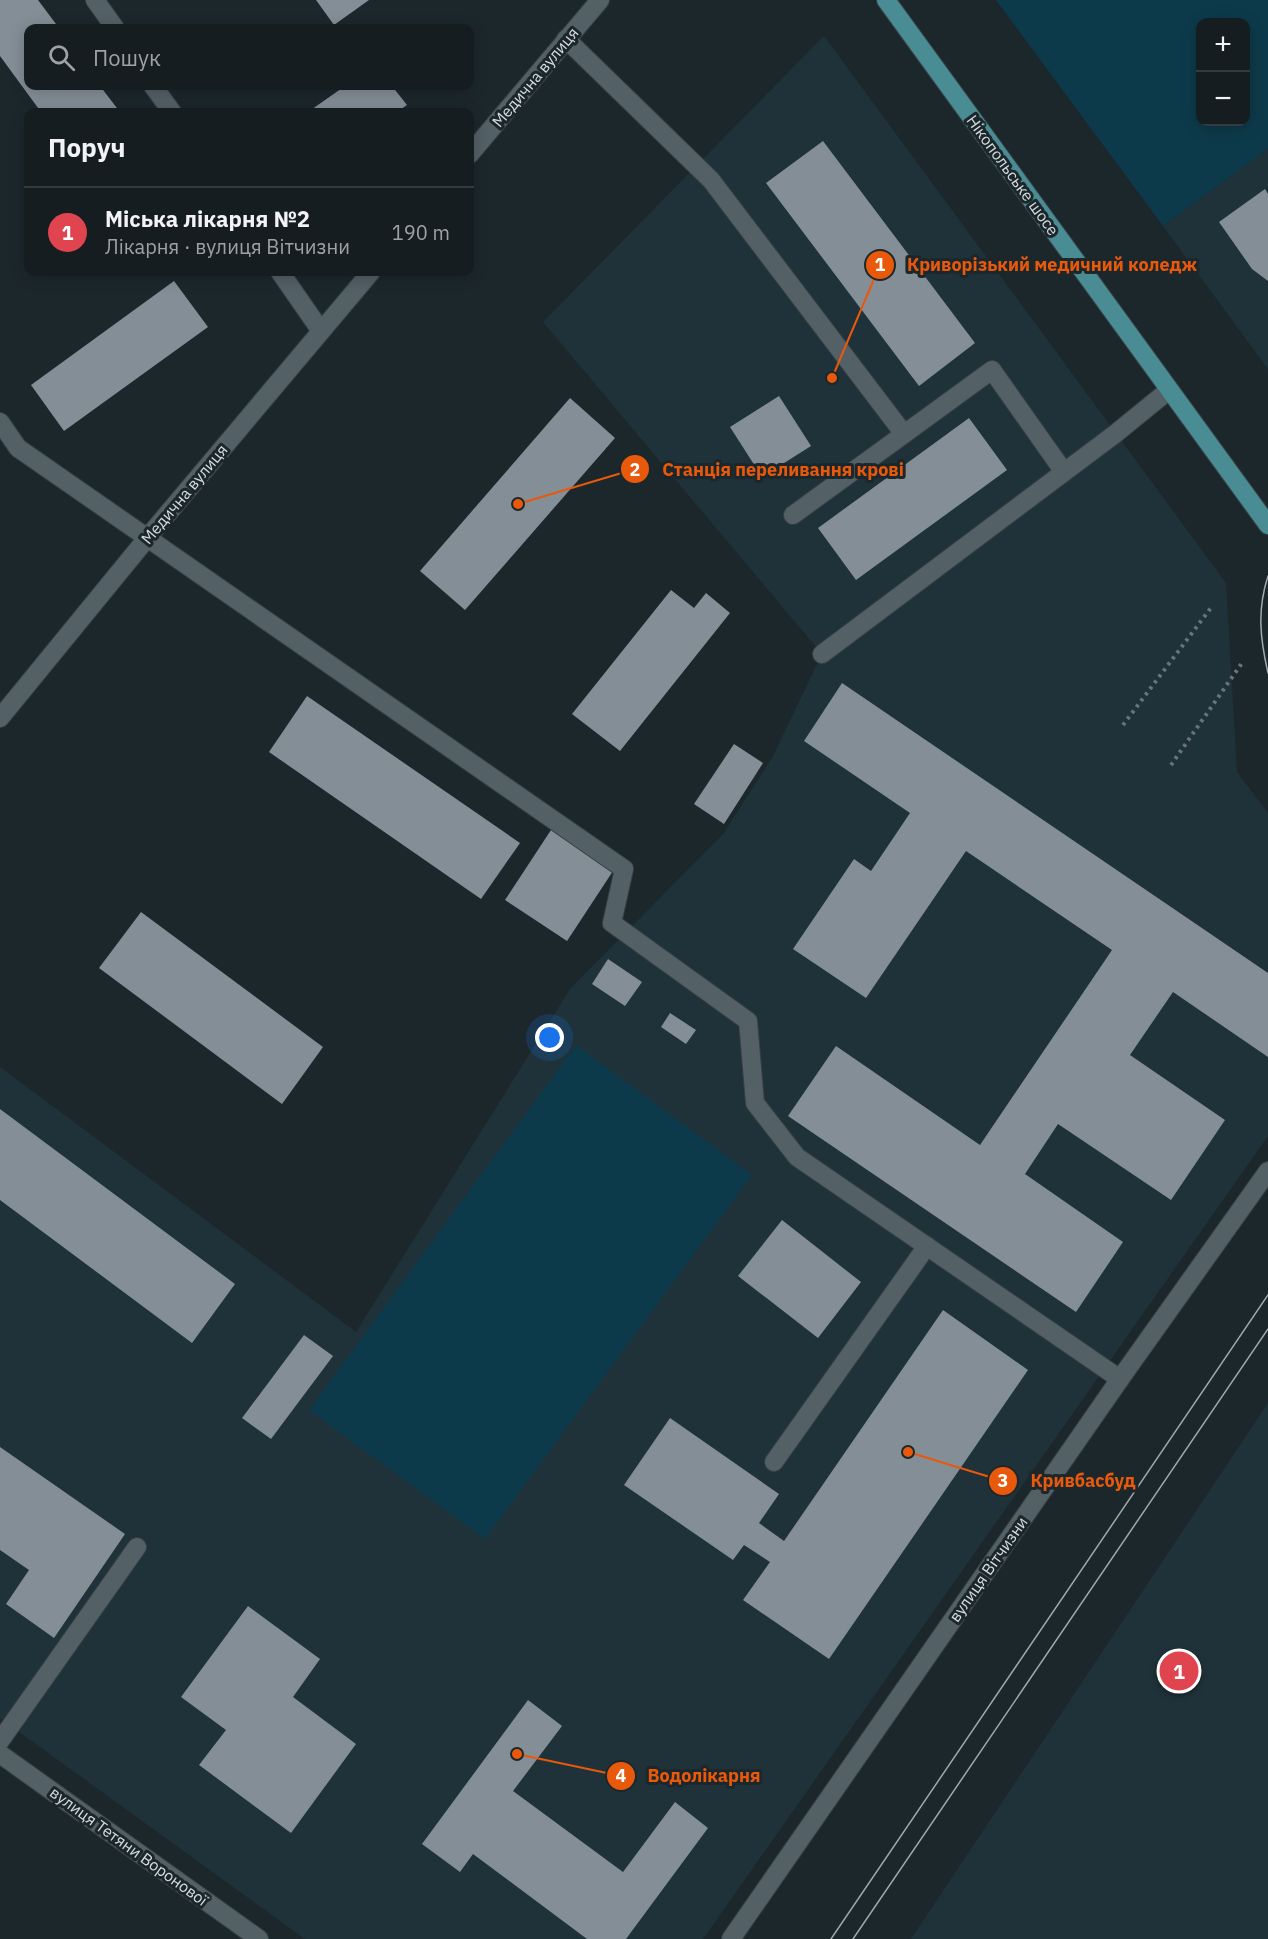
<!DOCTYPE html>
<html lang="uk">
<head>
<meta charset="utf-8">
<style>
	body { margin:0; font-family:"IBM Plex Sans",sans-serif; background:#1e262a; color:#f1f3f6 }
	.controls { position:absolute; right:18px; top:18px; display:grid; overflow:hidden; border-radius:12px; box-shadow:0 3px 15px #0003 }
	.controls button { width:54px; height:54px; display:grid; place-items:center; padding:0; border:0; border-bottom:2px solid #343b3f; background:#151d21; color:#f1f3f6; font:30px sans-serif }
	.you { position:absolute; left:550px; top:1038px; width:21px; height:21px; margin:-15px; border:4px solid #fff; border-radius:50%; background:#1a73e8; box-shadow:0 0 0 9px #1a73e833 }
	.badge { display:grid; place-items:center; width:39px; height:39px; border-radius:50%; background:#d93025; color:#fff; font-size:20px; font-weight:700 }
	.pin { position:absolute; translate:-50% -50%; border:3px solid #fff; box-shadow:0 2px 6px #0006 }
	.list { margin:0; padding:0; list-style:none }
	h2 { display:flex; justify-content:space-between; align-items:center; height:78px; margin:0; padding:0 24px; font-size:26px }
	h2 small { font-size:20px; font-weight:400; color:#9da2a5 }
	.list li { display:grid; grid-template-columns:39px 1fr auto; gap:18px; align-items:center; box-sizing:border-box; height:90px; padding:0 24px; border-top:2px solid #343b3f }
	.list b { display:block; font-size:22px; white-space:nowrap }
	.list p { margin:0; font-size:20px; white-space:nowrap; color:#9da2a5 }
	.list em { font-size:20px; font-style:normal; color:#9da2a5 }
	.icon { flex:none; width:33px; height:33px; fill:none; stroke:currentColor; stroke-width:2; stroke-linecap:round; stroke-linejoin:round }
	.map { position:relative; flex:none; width:1268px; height:1939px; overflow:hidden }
	.search { position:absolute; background:#151d21; box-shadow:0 3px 15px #0003; left:24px; top:24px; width:450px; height:66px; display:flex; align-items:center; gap:15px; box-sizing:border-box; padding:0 21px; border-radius:12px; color:#9da2a5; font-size:22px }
	.panel { position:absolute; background:#151d21; box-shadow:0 3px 15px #0003; left:24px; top:108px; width:450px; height:168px; border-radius:12px }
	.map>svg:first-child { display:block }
</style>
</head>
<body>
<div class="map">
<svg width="1268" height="1939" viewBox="0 0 1268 1939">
	<rect width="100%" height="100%" fill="#1c272c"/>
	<g fill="#203239">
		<path d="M824 36 1226 583 1237 772 1268 813V1136L703 1939H305L0 1718V1067L356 1332 570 989 723 834 772 758 822 654 543 322Z"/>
		<path d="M1268 149V369L1163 226Z"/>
		<path d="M1268 1403V1939H911Z"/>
	</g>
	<g fill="#0d3a4a" fill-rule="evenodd">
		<path d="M996 0H1268V149L1163 226ZM1200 22H1246V122H1200Z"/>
		<path d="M576 1045 752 1175 485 1539 309 1410Z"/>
	</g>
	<g fill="#848e97">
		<path d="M0 0H38L59 28H28V86H100L120 112H41L0 56Z"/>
		<path d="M316 0H369L334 25Z"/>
		<path d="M345 86H392L407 105 397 112H308Z"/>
		<path d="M823 141 975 343 919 386 766 183Z"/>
		<path d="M1265 189 1268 194V281L1252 269 1219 222Z"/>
		<path d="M174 281 208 327 64 431 31 385Z"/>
		<path d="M779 396 811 446 762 477 730 427Z"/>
		<path d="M570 398 615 438 465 610 420 571Z"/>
		<path d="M969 418 1007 470 856 580 818 528Z"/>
		<path d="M671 590 694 608 706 593 730 613 620 751 572 714Z"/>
		<path d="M842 683 1268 973V1057L1173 992 1130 1055 1225 1120 1171 1200 1058 1124 1025 1174 1123 1242 1076 1312 788 1116 836 1046 980 1145 1112 950 966 851 866 998 793 949 854 859 871 871 910 813 804 741Z"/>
		<path d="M307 696 520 843 481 899 269 752Z"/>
		<path d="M734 744 763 763 724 824 694 804Z"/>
		<path d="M553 827 615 868 567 941 505 900Z"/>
		<path d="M141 912 323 1047 282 1104 99 968Z"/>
		<path d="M608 959 642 982 625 1006 592 984Z"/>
		<path d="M670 1013 696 1030 686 1044 661 1027Z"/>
		<path d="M0 1109 235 1284 192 1343 0 1200Z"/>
		<path d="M782 1220 861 1282 818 1338 738 1276Z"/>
		<path d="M943 1310 1028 1370 829 1659 743 1600 770 1562 744 1545 733 1560 624 1485 670 1418 779 1494 759 1523 784 1541Z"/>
		<path d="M304 1335 333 1356 271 1439 242 1418Z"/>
		<path d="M0 1447 125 1534 54 1638 6 1604 29 1570 0 1550Z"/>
		<path d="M248 1606 320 1659 293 1697 356 1744 291 1833 199 1765 226 1730 181 1697Z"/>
		<path d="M528 1700 562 1726 513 1791 623 1872 675 1802 708 1828 626 1939H587L473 1854 460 1872 422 1844Z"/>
	</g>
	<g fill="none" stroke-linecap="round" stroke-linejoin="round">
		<g stroke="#384145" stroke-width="20">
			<g id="minor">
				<path d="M95 0 115 28"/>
				<path d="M566 39 711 180 904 434"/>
				<path d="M153 86 172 112"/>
				<path d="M470 154 600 0"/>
				<path d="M280 272 321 331"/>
				<path d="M0 422 18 448 624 869 612 923 748 1021 755 1103 797 1157 1120 1379"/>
				<path d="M793 515 992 370 1064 472"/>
				<path d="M822 654 1115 434 1169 390"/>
				<path d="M0 718 148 537 371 272"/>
				<path d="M774 1462 927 1246"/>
				<path d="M0 1741 137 1547"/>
				<path d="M0 1754 259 1939"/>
				<path d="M731 1939 1120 1379 1268 1171"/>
			</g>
		</g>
		<g stroke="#384145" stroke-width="20">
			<path id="major" d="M886 0 1268 525"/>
		</g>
		<g stroke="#6a7478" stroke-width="4" stroke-dasharray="3 4.5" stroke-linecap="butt">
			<path d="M1123 725 1213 605"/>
			<path d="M1171 765 1242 663"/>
		</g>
		<use href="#minor" stroke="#536065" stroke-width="18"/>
		<use href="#major" stroke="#498c94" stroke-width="18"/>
		<g stroke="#a0a8ac" stroke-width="1.5">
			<path d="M1268 576C1257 610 1260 638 1268 673"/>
			<path d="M831 1939 1268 1295"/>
			<path d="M853 1939 1268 1329"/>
		</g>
	</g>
	<g text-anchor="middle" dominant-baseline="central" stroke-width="6" stroke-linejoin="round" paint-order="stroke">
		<g font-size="16" fill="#d6dde0" stroke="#1c272c">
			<text transform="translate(535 77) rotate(-50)">Медична вулиця</text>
			<text transform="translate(1013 175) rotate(54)">Нікопольське шосе</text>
			<text transform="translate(184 494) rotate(-50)">Медична вулиця</text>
			<text transform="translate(988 1569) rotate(-55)">вулиця Вітчизни</text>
			<text transform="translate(129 1846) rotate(36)">вулиця Тетяни Воронової</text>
		</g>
	</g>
	<path fill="none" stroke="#e8590c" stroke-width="2" d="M832 378L880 265M518 504L635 469M908 1452L1003 1481M517 1754L621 1776"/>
	<g fill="#e8590c" stroke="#1c272c" stroke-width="2">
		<circle cx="832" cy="378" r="6"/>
		<circle cx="518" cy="504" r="6"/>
		<circle cx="908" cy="1452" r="6"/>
		<circle cx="517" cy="1754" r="6"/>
		<circle cx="880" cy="265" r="15"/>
		<circle cx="635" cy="469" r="15"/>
		<circle cx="1003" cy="1481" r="15"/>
		<circle cx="621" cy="1776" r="15"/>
	</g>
	<g font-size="18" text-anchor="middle" font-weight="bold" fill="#fff">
		<text x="880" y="271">1</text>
		<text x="635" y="476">2</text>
		<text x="1003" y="1487">3</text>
		<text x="621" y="1782">4</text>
	</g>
	<g font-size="18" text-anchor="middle" font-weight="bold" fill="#e8590c" stroke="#1c272c" stroke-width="6" stroke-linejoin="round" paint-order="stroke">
		<text x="1052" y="271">Криворізький медичний коледж</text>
		<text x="783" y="476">Станція переливання крові</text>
		<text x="1083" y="1487">Кривбасбуд</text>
		<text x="704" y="1782">Водолікарня</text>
	</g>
</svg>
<div class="controls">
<button>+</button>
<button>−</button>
</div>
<div class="you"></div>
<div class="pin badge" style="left:1179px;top:1671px;background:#e0444e">1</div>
<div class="search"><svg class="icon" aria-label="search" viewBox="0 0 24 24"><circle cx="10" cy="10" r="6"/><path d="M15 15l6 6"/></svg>Пошук</div>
<section class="panel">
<h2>Поруч<small></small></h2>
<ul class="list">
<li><span class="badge" style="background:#e0444e">1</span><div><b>Міська лікарня №2</b><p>Лікарня · вулиця Вітчизни</p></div><em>190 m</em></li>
</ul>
</section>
</div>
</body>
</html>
